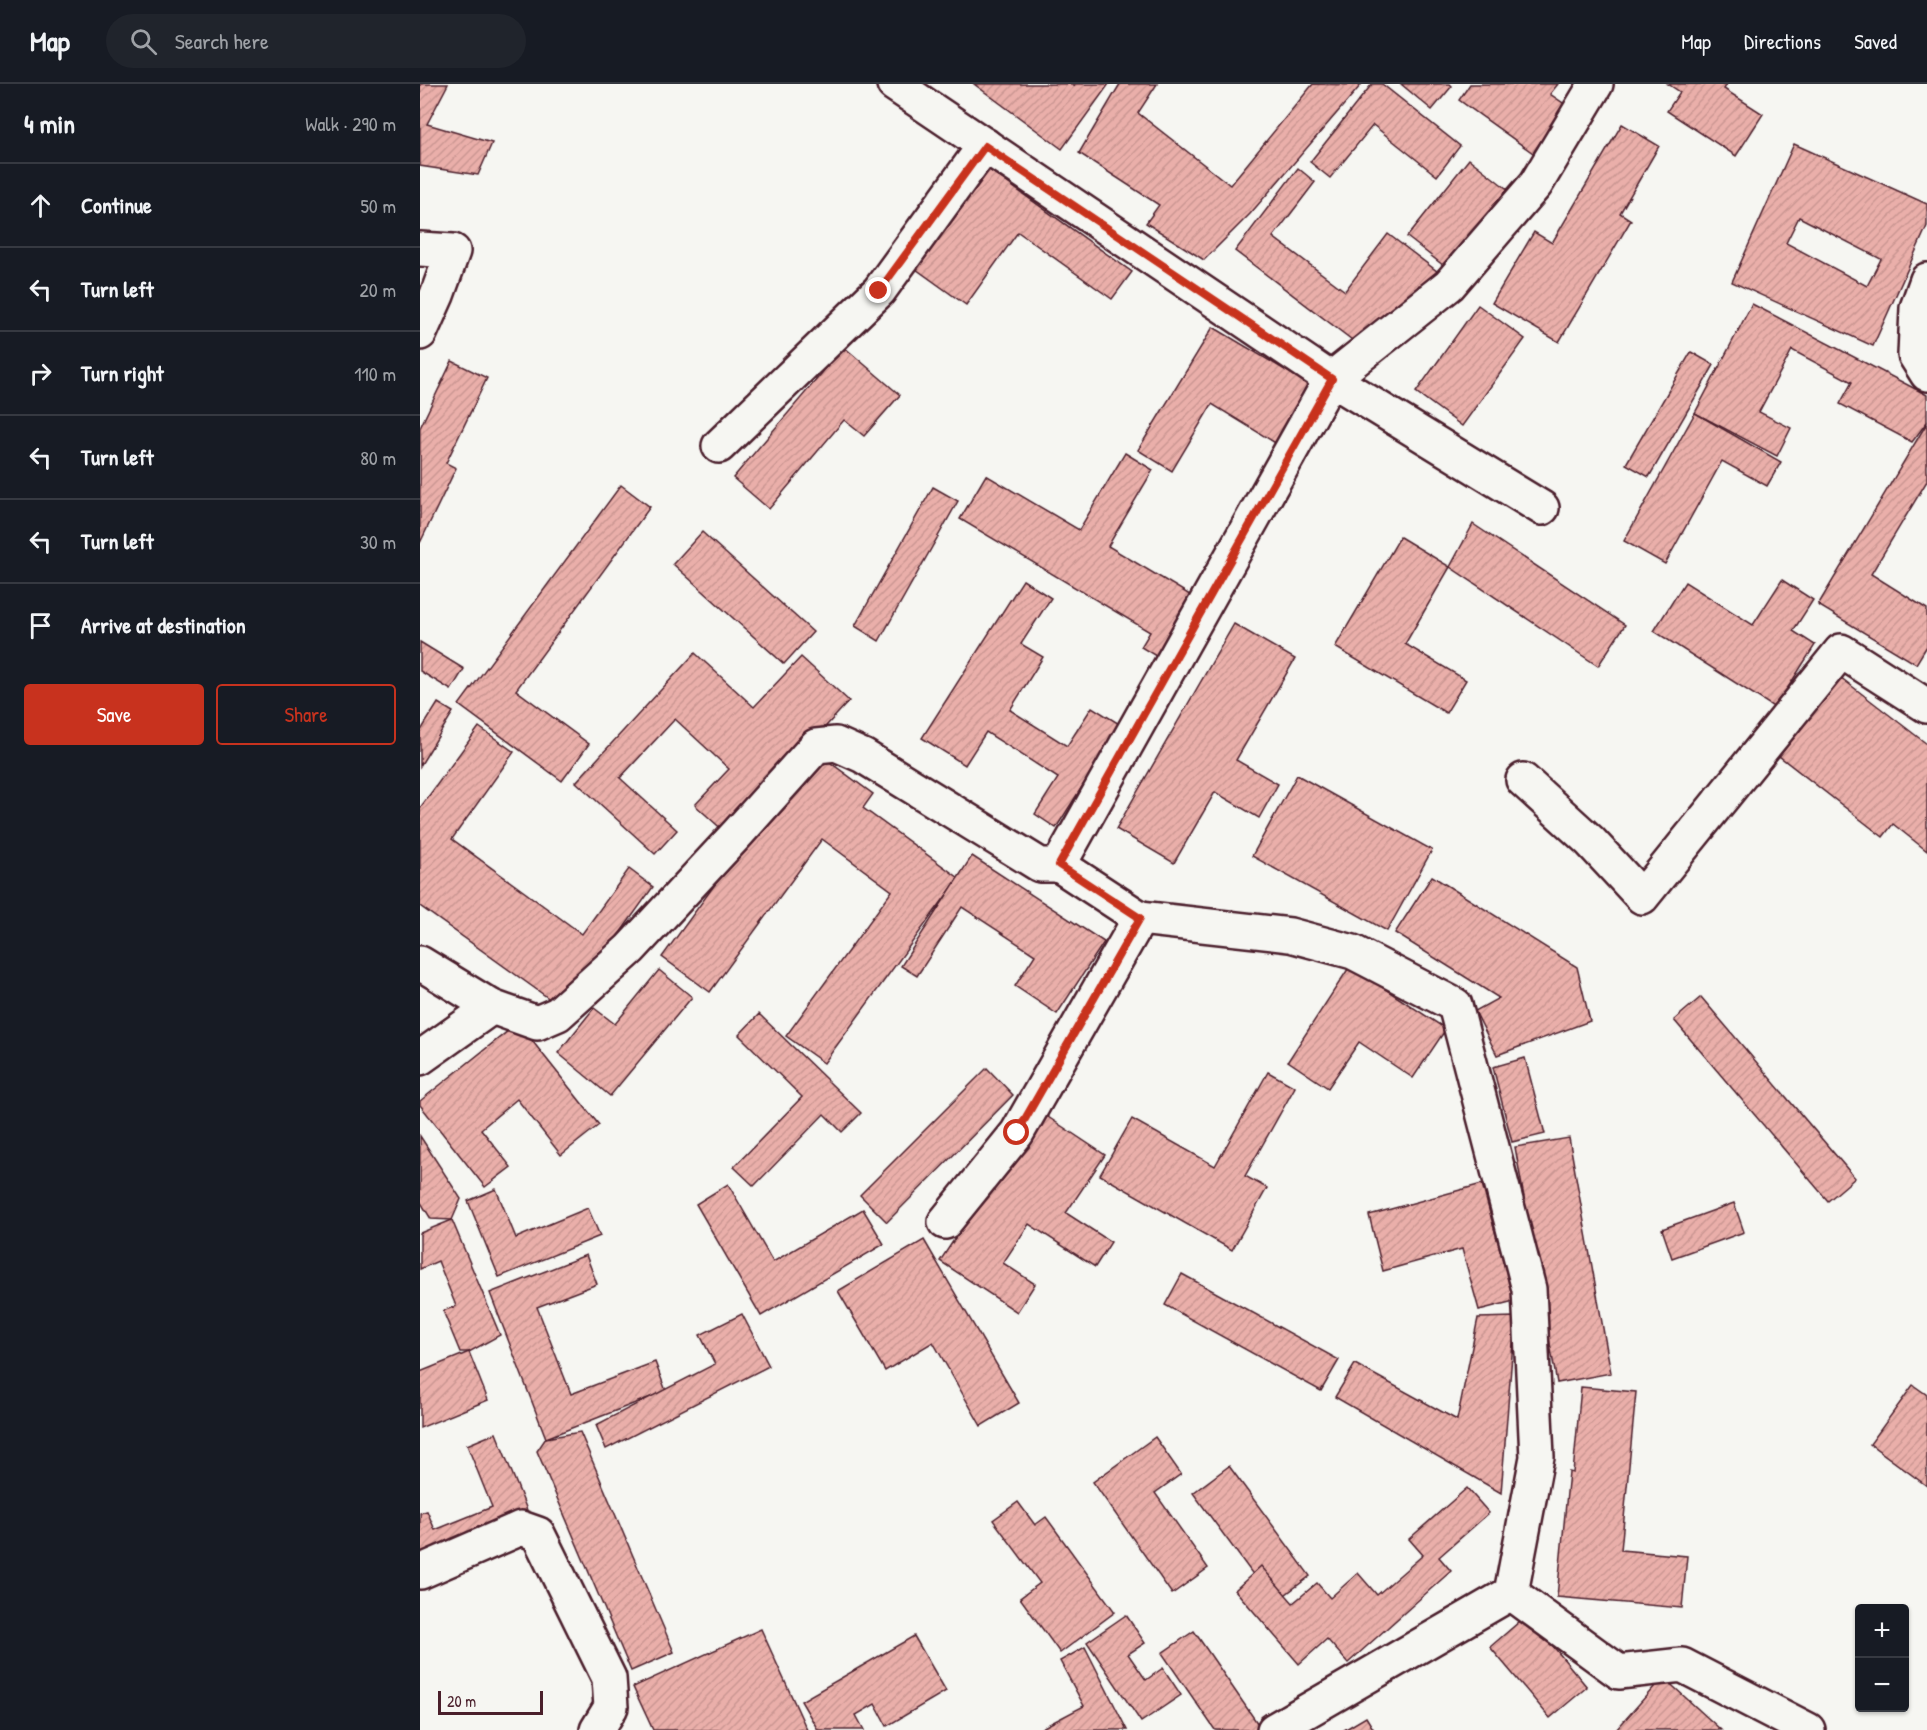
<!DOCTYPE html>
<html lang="en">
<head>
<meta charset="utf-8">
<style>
	body { margin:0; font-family:"Patrick Hand",sans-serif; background:#20242c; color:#f1f3f6 }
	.controls { position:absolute; right:18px; bottom:18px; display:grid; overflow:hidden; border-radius:6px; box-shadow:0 2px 4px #0004 }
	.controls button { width:54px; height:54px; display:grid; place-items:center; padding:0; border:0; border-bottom:2px solid #363941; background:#171b24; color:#f1f3f6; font:30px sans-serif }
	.scale { position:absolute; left:18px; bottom:15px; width:105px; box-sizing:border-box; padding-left:6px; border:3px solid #4a1f2b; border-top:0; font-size:16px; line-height:21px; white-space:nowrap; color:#4a1f2b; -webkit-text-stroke:4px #f6f6f2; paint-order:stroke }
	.stop { position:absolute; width:18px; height:18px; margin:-14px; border:4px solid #c8321e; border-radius:50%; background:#fff }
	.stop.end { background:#c8321e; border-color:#fff; box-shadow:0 2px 6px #0008 }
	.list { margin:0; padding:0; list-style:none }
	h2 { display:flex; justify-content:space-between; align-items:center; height:78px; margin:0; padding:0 24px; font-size:26px }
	h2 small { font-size:20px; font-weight:400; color:#9ea1a6 }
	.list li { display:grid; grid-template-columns:39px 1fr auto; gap:18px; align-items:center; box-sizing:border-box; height:84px; padding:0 24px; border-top:2px solid #363941 }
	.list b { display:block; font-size:22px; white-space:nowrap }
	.list em { font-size:20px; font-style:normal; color:#9ea1a6 }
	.actions { display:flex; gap:12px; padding:18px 24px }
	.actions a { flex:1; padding:14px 0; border:2px solid #c8321e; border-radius:6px; text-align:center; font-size:21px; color:#c8321e }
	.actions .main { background:#c8321e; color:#fff }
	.icon { flex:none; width:33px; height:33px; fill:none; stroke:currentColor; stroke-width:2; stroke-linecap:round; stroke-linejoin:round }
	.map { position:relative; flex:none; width:1507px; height:1646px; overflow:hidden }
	header { display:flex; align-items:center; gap:36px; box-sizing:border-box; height:84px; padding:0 30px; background:#171b24; border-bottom:2px solid #363941 }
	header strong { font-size:28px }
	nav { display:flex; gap:33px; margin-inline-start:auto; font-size:21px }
	.search { width:420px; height:54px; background:#20242c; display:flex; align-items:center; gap:15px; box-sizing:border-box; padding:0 21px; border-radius:33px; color:#9ea1a6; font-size:22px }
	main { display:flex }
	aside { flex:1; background:#171b24 }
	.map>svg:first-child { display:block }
</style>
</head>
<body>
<header>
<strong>Map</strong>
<div class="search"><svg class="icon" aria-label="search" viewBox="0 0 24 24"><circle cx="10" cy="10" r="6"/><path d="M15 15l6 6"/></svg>Search here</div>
<nav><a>Map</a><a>Directions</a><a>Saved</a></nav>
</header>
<main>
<aside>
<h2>4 min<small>Walk · 290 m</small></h2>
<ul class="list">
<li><svg class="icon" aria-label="ahead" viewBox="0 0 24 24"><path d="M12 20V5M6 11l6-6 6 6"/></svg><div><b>Continue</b></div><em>50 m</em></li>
<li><svg class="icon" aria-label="left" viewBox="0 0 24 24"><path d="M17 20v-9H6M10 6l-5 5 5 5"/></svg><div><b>Turn left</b></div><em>20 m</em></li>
<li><svg class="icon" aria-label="right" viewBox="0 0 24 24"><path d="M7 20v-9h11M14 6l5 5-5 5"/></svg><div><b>Turn right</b></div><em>110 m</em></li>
<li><svg class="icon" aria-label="left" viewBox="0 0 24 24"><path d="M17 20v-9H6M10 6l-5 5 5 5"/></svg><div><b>Turn left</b></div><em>80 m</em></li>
<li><svg class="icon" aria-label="left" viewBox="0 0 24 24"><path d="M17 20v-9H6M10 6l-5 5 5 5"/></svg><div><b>Turn left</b></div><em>30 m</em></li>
<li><svg class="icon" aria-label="arrive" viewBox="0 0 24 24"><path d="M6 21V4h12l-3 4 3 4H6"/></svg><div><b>Arrive at destination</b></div></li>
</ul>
<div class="actions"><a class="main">Save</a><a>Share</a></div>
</aside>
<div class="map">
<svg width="1507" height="1646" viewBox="0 0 1507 1646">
	<defs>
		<pattern id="building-hatch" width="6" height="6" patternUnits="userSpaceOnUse" patternTransform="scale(1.5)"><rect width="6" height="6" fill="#eaafaa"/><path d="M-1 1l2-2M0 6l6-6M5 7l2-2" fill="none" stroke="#ca9692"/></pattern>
	</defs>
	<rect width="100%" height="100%" fill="#f6f6f2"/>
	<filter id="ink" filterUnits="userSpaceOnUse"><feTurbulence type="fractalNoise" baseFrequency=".0167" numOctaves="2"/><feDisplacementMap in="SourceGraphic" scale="12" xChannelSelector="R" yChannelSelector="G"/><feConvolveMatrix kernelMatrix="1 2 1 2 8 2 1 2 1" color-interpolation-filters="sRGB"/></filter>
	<g filter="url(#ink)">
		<g fill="url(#building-hatch)" stroke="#4a1f2b" stroke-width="1.5" fill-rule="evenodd">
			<path d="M0 0H28L7 40 72 59 58 91 0 82Z"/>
			<path d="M554 0H652L654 2 655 0H689L642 65Z"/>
			<path d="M700 0H737L718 29 810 101 893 0 941 1 830 130 784 176 726 139 739 121 659 69Z"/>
			<path d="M952 0H962L1040 62 1017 92 953 41 910 94 890 78Z"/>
			<path d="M981 0H1030L1032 2 1012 26Z"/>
			<path d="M1050 0H1138L1130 10 1146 21 1113 69 1039 16Z"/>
			<path d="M1248 0H1307L1304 5 1343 30 1316 72 1247 27 1260 8Z"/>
			<path d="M1202 40 1239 62 1200 129 1211 136 1139 258 1072 219 1114 148 1132 159Z"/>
			<path d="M1374 60 1507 120V142L1453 262 1312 198ZM1379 133 1461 175 1447 202 1366 159Z"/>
			<path d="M1049 75 1095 111 1033 189 987 153Z"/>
			<path d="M878 84 895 98 853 153 925 207 968 150 1026 194 1013 212 999 201 948 268 815 167Z"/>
			<path d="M568 85 712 188 692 215 598 148 546 221 496 185Z"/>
			<path d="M1332 220 1507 311V338L1492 358 1420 320 1432 298 1372 266 1339 328 1371 344 1357 372 1275 329Z"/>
			<path d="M1058 221 1105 255 1042 342 996 308Z"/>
			<path d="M793 243 915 316 862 363 792 320 752 387 718 366Z"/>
			<path d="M424 263 480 311 444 352 424 336 349 425 313 394Z"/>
			<path d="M1271 268 1294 281 1229 393 1206 380Z"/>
			<path d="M32 277 67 294 26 379 36 384 0 459V344Z"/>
			<path d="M1275 329 1361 378 1347 402 1302 377 1245 480 1204 457Z"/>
			<path d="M1507 339V397L1451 490 1507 525V562L1496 580 1398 521Z"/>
			<path d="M705 369 733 386 688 462 785 520 749 580 721 563 730 548 540 435 566 391 659 446Z"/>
			<path d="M201 401 230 423 96 606 169 660 142 697 39 621Z"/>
			<path d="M513 403 538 417 459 557 435 542Z"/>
			<path d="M1053 440 1205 541 1178 582 1030 483Z"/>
			<path d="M282 448 393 548 364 580 253 480Z"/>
			<path d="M980 453 1030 483 985 560 1046 596 1026 629 915 563Z"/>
			<path d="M603 496 631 514 601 560 623 573 590 626 647 662 672 623 701 641 636 744 615 730 638 694 566 648 545 681 502 654Z"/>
			<path d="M1362 496 1393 516 1373 547 1395 561 1355 624 1234 547 1265 498 1333 541Z"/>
			<path d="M814 540 875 575 816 676 858 700 839 734 795 708 754 779 696 745Z"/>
			<path d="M0 558 44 585 31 606 0 587Z"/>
			<path d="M275 569 334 623 381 573 429 617 307 750 275 721 309 685 255 635 200 694 257 746 235 770 156 698Z"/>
			<path d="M1420 593 1507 660V767L1473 740 1463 753 1359 672Z"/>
			<path d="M18 619 33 628 0 682V648Z"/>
			<path d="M59 643 94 668 32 755 162 850 209 785 233 803 145 926 0 822V724Z"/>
			<path d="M393 666 453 710 443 724 539 794 404 979 366 952 472 807 402 755 290 908 242 873Z"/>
			<path d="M877 691 1012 766 967 847 832 772Z"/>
			<path d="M552 772 684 858 637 930 595 902 615 871 542 823 497 892 481 882Z"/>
			<path d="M1012 792 1157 883 1170 937 1077 971 1055 927 1079 914 975 849Z"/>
			<path d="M930 882 1026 945 993 994 939 958 908 1004 868 977Z"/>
			<path d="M239 886 272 913 190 1012 138 969 174 924 195 940Z"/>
			<path d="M1281 913 1435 1094 1408 1117 1254 936Z"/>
			<path d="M339 930 441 1029 422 1048 404 1030 334 1102 314 1083 382 1013 319 951Z"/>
			<path d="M98 939 179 1041 141 1071 97 1015 61 1045 91 1083 65 1103 0 1021V1017Z"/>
			<path d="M1105 974 1125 1050 1092 1058 1073 983Z"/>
			<path d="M567 984 593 1011 467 1138 440 1111Z"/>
			<path d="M848 988 875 1003 825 1092 847 1104 812 1166 680 1091 712 1035 795 1082Z"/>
			<path d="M619 1027 685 1071 646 1129 691 1158 675 1183 609 1140 583 1179 615 1200 597 1228 520 1177Z"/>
			<path d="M0 1052 41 1115 32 1136 11 1135 0 1117Z"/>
			<path d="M1149 1054 1191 1289 1137 1299 1095 1063Z"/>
			<path d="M308 1100 353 1178 443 1125 464 1160 341 1232 276 1120Z"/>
			<path d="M1062 1100 1094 1217 1059 1226 1042 1165 963 1187 949 1131Z"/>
			<path d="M76 1105 96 1154 168 1124 180 1152 79 1193 48 1117Z"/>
			<path d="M1314 1119 1324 1148 1252 1174 1242 1145Z"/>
			<path d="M32 1136 80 1251 49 1268H40L23 1227 36 1222 18 1177 0 1185V1149Z"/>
			<path d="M504 1156 599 1319 561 1342 513 1258 465 1287 418 1207Z"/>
			<path d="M166 1171 177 1200 117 1223 151 1310 235 1278 246 1307 126 1354 70 1209Z"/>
			<path d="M762 1190 919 1276 901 1307 745 1221Z"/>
			<path d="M322 1230 349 1282 186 1365 176 1341 295 1280 280 1251Z"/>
			<path d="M1095 1233 1081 1409 915 1313 935 1280 1037 1336 1058 1234Z"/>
			<path d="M49 1268 68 1316 0 1344V1288Z"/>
			<path d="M1493 1301 1507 1311V1402L1450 1360Z"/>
			<path d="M1161 1303 1216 1308 1201 1466 1267 1472 1262 1524 1137 1513 1149 1388 1153 1389Z"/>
			<path d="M160 1348 254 1568 211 1587 117 1367 126 1354Z"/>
			<path d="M76 1349 109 1431 0 1475V1429L7 1427 15 1446 72 1423 47 1361Z"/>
			<path d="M735 1353 761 1390 735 1409 788 1484 752 1510 673 1398Z"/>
			<path d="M809 1382 890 1492 854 1519 773 1409Z"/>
			<path d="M1047 1404 1069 1429 1019 1473 1031 1487 928 1579 907 1555 879 1580 815 1506 841 1482 873 1519 897 1499 910 1514 938 1489 957 1511 1003 1471 989 1455Z"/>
			<path d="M598 1418 615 1441 626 1433 695 1528 640 1569 600 1514 620 1499 573 1436Z"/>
			<path d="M706 1531 725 1559 708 1570 726 1596 743 1584 761 1611 721 1638 667 1558Z"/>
			<path d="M1107 1531 1167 1603 1130 1634 1070 1563Z"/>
			<path d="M341 1545 387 1646H233L213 1603Z"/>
			<path d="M774 1547 842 1646H795L742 1569Z"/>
			<path d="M494 1552 526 1607 467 1642 455 1620 436 1631 444 1646H398L381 1617Z"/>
			<path d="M665 1563 707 1646H618L664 1622 640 1577Z"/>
			<path d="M1243 1593 1301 1646H1196Z"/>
			<path d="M946 1633 954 1646H924Z"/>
		</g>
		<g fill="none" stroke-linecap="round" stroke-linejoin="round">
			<g stroke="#4a1f2b" stroke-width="38">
				<g id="minor">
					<path d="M474 0 911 295 1122 424"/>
					<path d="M0 165 33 167 17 211 0 249"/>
					<path d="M1507 196 1497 224 1495 271 1507 290"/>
					<path d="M299 362 459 207 565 61"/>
					<path d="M1103 696 1170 757 1222 813 1421 567 1507 622"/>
					<path d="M720 834 870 851 933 868 1035 921 1109 1205 1117 1373 1091 1509 854 1646"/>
					<path d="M0 879 72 923 117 939 138 930 210 865 318 749 396 662 416 660 443 672 620 781H639L911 295 1029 201 1116 100 1176 0"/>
					<path d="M0 974 72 923"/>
					<path d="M525 1138 597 1049 720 834 639 781"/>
					<path d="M0 1488 101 1444 118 1450 189 1594 191 1623 177 1646"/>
					<path d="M1091 1509 1199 1588 1262 1581 1388 1646"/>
				</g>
			</g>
			<use href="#minor" stroke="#f6f6f2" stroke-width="33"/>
		</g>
	</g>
	<g fill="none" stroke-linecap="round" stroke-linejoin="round" filter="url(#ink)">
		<path stroke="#c8321e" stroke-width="8" d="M459 207 565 62 912 295 639 781 720 834 597 1049"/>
	</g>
</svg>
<div class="controls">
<button>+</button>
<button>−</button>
</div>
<div class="scale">20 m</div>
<div class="stop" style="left:597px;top:1049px"></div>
<div class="stop end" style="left:459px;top:207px"></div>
</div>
</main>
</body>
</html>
